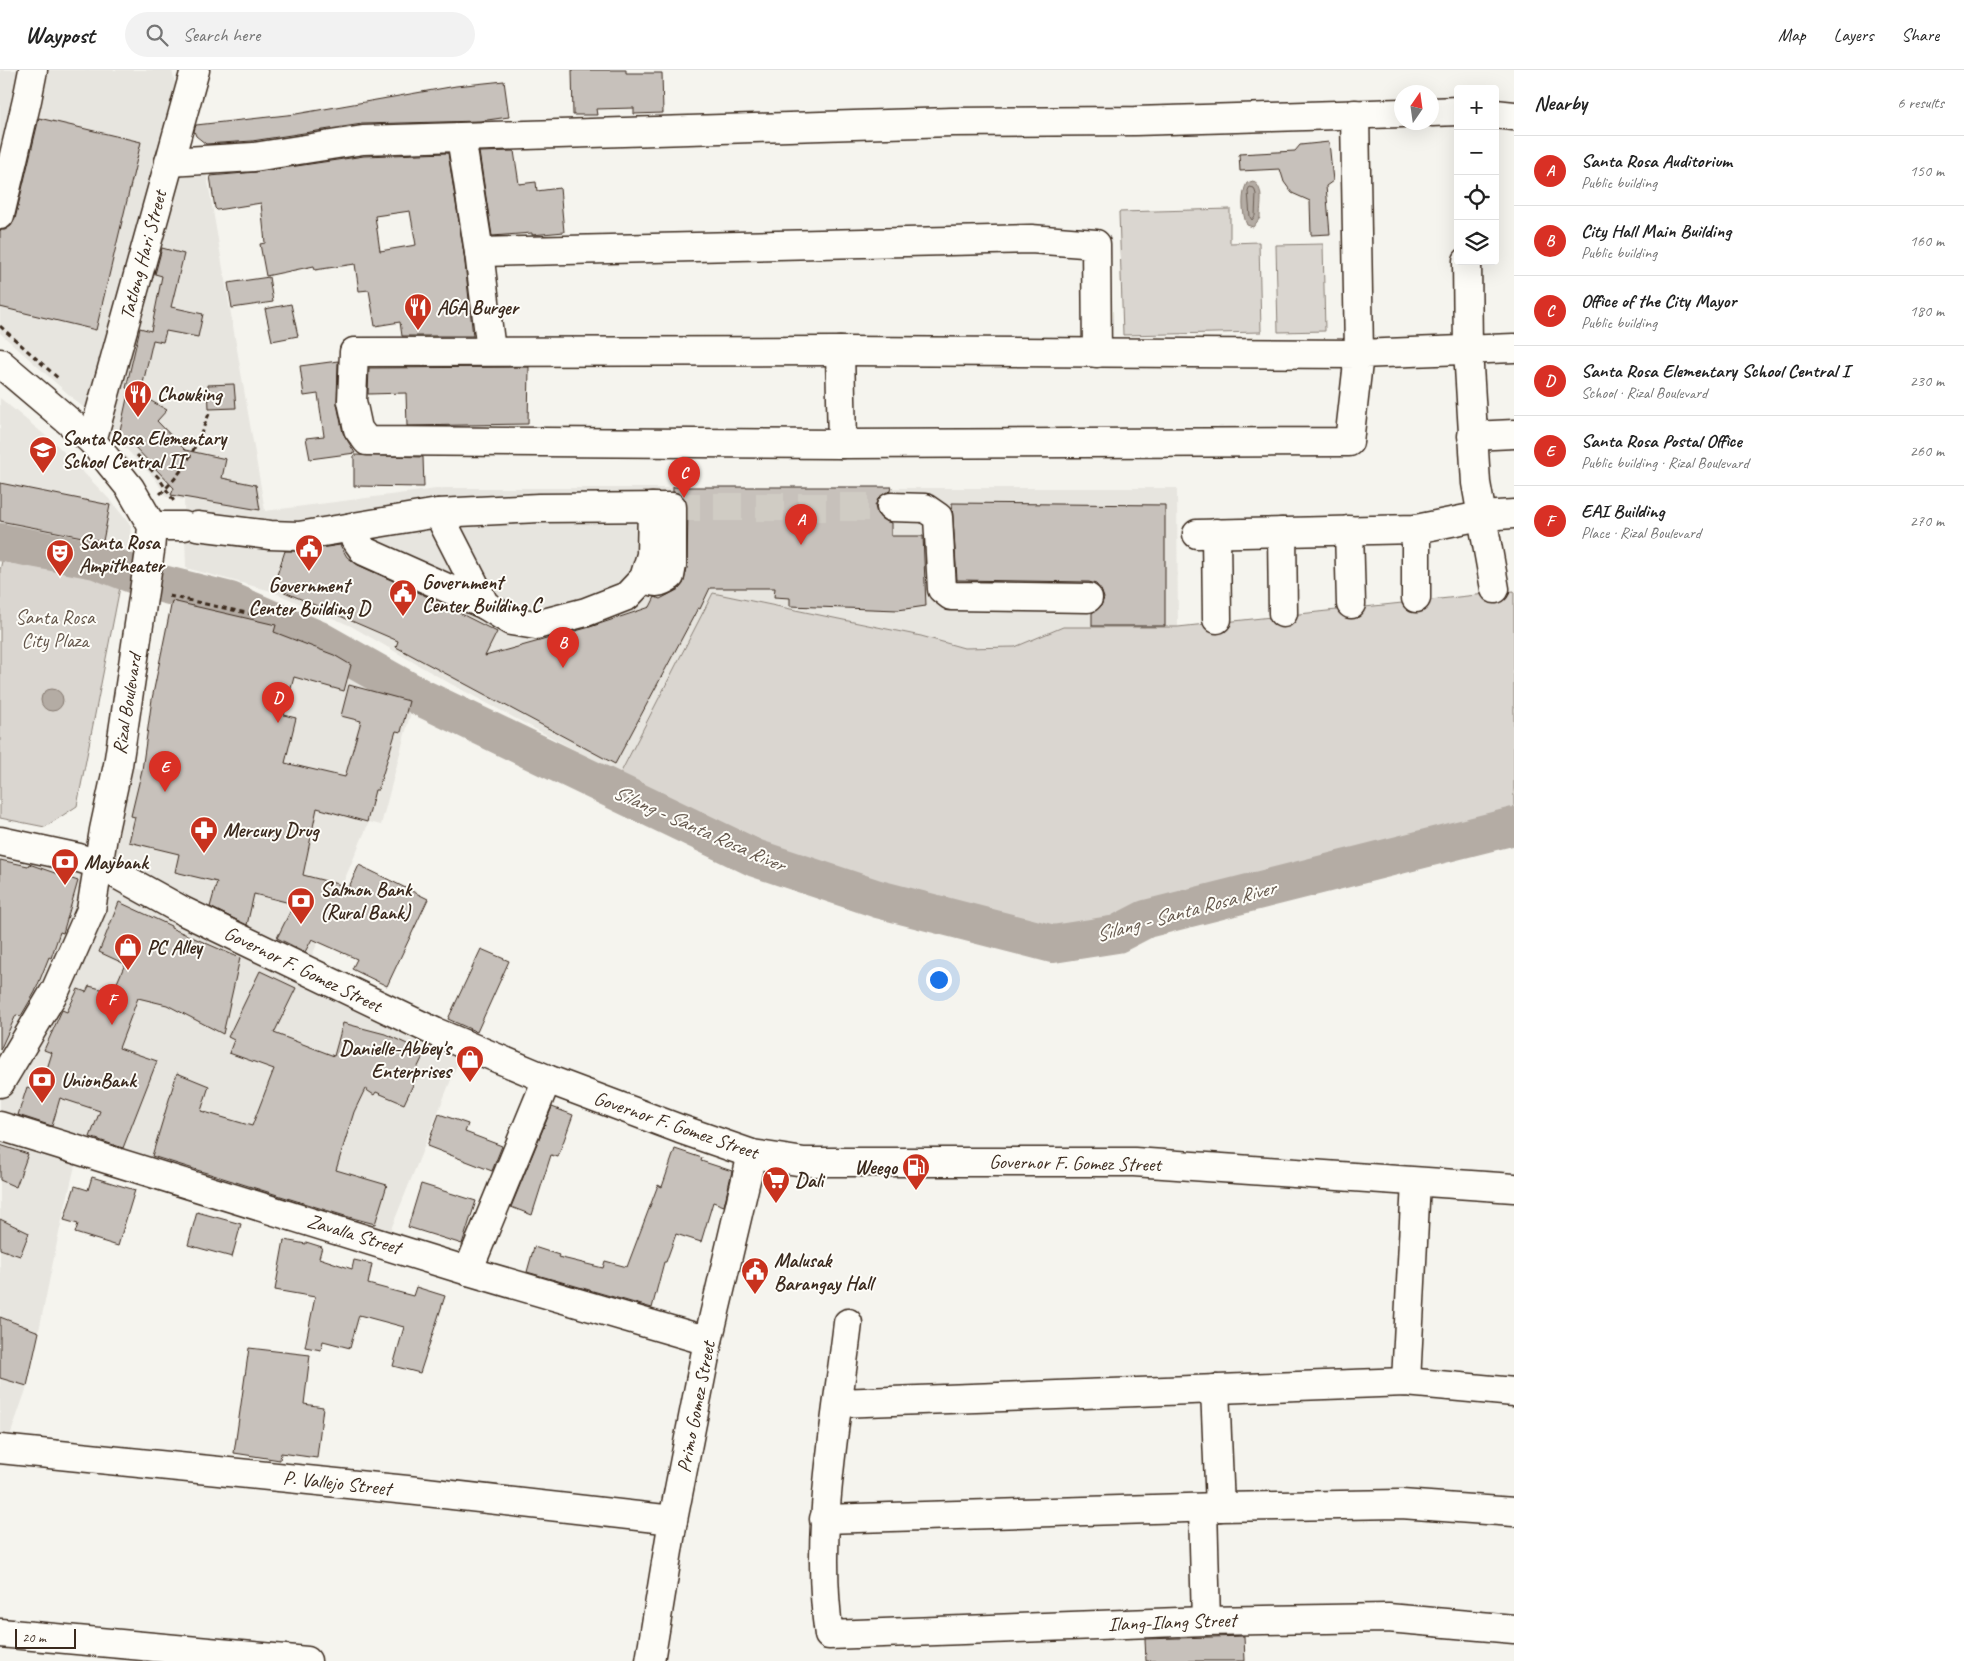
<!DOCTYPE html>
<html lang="en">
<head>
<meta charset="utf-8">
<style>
	body { margin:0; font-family:Caveat,sans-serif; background:#f2f2f2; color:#222 }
	.controls { position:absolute; right:15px; top:15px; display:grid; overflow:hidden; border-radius:5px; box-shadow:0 5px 20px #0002 }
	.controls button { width:45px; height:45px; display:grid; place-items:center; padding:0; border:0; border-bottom:1px solid #e0e0e0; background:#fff; color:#222; font:25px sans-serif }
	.compass { position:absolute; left:1394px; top:15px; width:45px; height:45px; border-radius:50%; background:#fff; box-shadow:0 5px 20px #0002; rotate:13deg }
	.scale { position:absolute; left:15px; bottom:12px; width:61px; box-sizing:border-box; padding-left:5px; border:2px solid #3b2a1e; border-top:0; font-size:14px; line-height:18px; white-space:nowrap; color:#3b2a1e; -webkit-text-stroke:4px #fdfcf7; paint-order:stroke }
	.you { position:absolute; left:938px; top:909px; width:18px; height:18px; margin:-12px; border:4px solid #fff; border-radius:50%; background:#1a73e8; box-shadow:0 0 0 8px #1a73e833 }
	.badge { display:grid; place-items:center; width:32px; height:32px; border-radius:50%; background:#d93025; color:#fff; font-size:16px; font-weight:700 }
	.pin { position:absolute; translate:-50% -41px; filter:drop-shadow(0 1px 2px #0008) }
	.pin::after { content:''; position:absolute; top:26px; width:18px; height:15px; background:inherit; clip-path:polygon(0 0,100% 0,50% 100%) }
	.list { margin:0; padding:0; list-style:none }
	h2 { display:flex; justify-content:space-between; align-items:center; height:65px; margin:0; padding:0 20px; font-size:21px }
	h2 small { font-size:16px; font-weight:400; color:#767676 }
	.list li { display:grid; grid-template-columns:32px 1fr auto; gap:15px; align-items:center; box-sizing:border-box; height:70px; padding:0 20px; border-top:1px solid #e0e0e0 }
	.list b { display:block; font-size:19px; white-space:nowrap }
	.list p { margin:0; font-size:16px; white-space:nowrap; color:#767676 }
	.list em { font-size:16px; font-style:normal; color:#767676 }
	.icon { flex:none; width:28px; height:28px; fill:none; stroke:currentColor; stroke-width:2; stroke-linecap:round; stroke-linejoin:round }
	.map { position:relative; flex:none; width:1514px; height:1591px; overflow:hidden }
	header { display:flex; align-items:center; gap:30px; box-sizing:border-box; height:70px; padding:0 25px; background:#fff; border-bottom:1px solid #e0e0e0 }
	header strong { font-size:24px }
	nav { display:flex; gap:28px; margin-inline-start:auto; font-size:18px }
	.search { width:350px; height:45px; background:#f2f2f2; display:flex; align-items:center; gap:12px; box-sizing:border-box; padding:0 18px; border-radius:28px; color:#767676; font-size:19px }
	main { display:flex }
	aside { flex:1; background:#fff }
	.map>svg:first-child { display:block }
</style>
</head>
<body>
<header>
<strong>Waypost</strong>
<div class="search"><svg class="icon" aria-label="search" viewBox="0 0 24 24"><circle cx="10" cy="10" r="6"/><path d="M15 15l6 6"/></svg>Search here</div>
<nav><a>Map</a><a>Layers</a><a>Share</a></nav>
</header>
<main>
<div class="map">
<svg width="1514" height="1591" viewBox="0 0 1514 1591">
	<rect width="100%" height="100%" fill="#f5f4ee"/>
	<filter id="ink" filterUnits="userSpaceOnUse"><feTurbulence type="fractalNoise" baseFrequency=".02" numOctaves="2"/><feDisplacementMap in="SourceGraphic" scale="10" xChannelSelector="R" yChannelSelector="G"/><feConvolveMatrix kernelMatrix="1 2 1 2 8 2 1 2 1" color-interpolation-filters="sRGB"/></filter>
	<g filter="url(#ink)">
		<g fill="#e7e5df">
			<path d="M0 0H172L177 23 94 347 0 263Z"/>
			<path d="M173 106H207L265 441 444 418H1177L1178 557H1063L1015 577 964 578 921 566 713 523 620 704 451 614 351 556 271 521 186 498 184 430 166 427 156 410 108 360Z"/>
			<path d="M0 328 58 376 112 432 131 456 128 484 0 462Z"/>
			<path d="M168 544 273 568 275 562 334 585 414 630 381 755 369 752 306 900 465 975 385 1174 79 1079 59 1163 28 1314 5 1380 0 1379V771L98 794 118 695 141 699Z"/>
		</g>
		<g fill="#dad6d0" stroke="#8a8077">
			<path d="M1230 139V173L1259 172 1261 262 1123 265 1119 142Z"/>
			<path d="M1323 174 1325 261 1278 262 1276 175Z"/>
			<path d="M2 491 121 512 77 736 45 757 0 748V500Z"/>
			<path d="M1514 521V749L1450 766 1196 827 1152 832 1109 850 1054 861 938 831 854 815 620 704 713 523 921 566 964 578 1015 577 1063 557H1178Z"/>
		</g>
		<g fill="#b4aca4" stroke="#84786e">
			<path d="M1253 111C1265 119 1260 135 1260 148L1253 157 1247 155C1242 145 1241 123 1247 113Z"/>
			<circle cx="52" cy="630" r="11"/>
		</g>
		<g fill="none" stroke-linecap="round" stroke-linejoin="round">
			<path stroke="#6b5e54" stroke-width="1" d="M1250 117 1254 118 1256 124 1255 146 1252 150 1250 147 1248 121Z"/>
			<path stroke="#b4aca4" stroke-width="38" d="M0 472 96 490 150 511 230 531 319 570 420 627 755 788 878 829 1053 874 1117 864 1146 849 1514 756"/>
		</g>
		<g fill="#c7c1bb" stroke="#3b2a1e" fill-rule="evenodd">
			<path d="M572 0H626V3H662L663 43 634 44V38L596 39 597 45H573Z"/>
			<path d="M504 11 509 47 480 51 362 54 252 71 206 74 196 66 194 61 196 55 296 44 456 16Z"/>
			<path d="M39 48 141 72 96 260 0 237V160H5L11 156 15 149Z"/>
			<path d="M1329 72 1333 111 1326 116 1330 164 1311 165 1310 131 1292 123 1284 112 1280 99 1240 101 1239 84 1295 81 1300 75Z"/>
			<path d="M514 81 519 114 536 112 537 121 560 118 564 162 532 165V163L492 166 479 82Z"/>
			<path d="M448 83 464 184 473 266H402L400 252 375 256 369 220 359 221 355 194 315 200 314 196 266 206 260 174 265 173 261 133 217 140 215 138 210 106 256 102 364 86ZM410 141 416 175 380 181 375 146Z"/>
			<path d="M162 178 184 184 171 237 203 244 198 267 166 261 163 272 153 270 141 322 130 319 167 340 157 351 185 380 226 389 222 408 256 415 260 440 171 425 174 418 132 374 130 376 119 365 129 319 126 318 140 258 151 261 162 206 155 204Z"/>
			<path d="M269 207 273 232 232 238 228 213Z"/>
			<path d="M291 234 298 266 272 271 265 239Z"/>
			<path d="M338 291 337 334 343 363 355 383 310 389 306 368 324 366 318 324 304 326 300 296Z"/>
			<path d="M529 297 528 354 407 356 406 323 368 324 369 298Z"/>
			<path d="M234 314 236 338 209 339 208 315Z"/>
			<path d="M354 385 423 387 424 417 354 416Z"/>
			<path d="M0 413 110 435 103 471 0 451Z"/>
			<path d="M673 417H892L891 421 883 424 878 429 875 436 877 444 883 450 891 453V466H923L926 536 898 540 790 536V528L774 527 775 518H710L700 539 698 538 615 694 396 577 398 571 273 517 285 481H301L340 475 347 487 358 495 422 524 497 562 485 586 590 557 650 537 655 527 660 529 679 519 683 514 687 498 688 437 685 429 680 424 673 422Z"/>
			<path d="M952 433 1165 435V556H1092V543L1101 536 1104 528 1101 520 1096 514 1089 512 957 510Z"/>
			<path d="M172 531 276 555 274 562 334 585 351 595 344 621 294 607 284 645 296 648 285 693 345 707 361 651 341 646 349 615 409 631 401 662 396 661 378 720H375L367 752 317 738 303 805 349 817 359 795 428 829 387 916 352 899 357 889 312 869 305 882 277 868 294 834 254 824 247 855 210 837 217 812 175 802 179 784 129 772 135 747 131 746 142 700 152 629Z"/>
			<path d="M0 790 28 796 29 794 78 811 63 863 60 862 51 888 49 887 35 922 21 946 16 945 0 980Z"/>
			<path d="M119 832 171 856V858L240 888 223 964 167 935 138 928 119 978 157 991 123 1078 90 1067 100 1041 60 1028 52 1056 18 1045 27 1017 40 1021 52 983 44 980 62 940 67 942 78 919 86 922 89 916 113 922 125 894 99 882Z"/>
			<path d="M481 879 509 891 477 962 448 949Z"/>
			<path d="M260 901 296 918 274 963 334 986 343 953 385 964 425 982 416 1001 419 1002 404 1034 376 1022 374 1025 365 1019 354 1042 336 1100 387 1115 375 1154 345 1146 152 1086 177 1003 209 1016 201 1041 252 1056 274 999 229 983 234 970 228 967Z"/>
			<path d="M552 1037 573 1045 558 1087 551 1085 532 1145 511 1137Z"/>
			<path d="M439 1044 468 1054 465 1062 502 1076 492 1101 427 1076Z"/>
			<path d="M0 1075 28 1084 16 1117 0 1110Z"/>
			<path d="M675 1079 702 1088 701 1091 732 1101 724 1136 713 1132 701 1172 676 1164 666 1192H664L652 1238 527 1202 534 1177 559 1185 558 1187 603 1198 605 1191 627 1197 658 1115 662 1117Z"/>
			<path d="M92 1107 135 1120 118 1176 75 1163 78 1154 64 1150 75 1116 88 1120Z"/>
			<path d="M421 1114 476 1131 462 1174 408 1157Z"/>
			<path d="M197 1142 241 1154 232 1187 188 1175Z"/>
			<path d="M0 1149 29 1163 20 1186 0 1179Z"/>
			<path d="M284 1170 306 1174V1172L322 1177 319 1188 352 1199 354 1190 372 1194 368 1214 413 1226 416 1217 445 1226 420 1303 393 1296 404 1257 359 1245 350 1278 323 1271 321 1280 305 1277 315 1227 275 1220Z"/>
			<path d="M0 1247 39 1262 27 1316 0 1308Z"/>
			<path d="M249 1278 310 1285 304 1334 323 1337 317 1388 281 1383 280 1390 234 1383Z"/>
			<path d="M1244 1566 1245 1591H1146L1145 1569Z"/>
		</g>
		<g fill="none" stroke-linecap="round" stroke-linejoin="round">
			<path stroke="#d0ccc4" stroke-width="28" stroke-dasharray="28 14" stroke-linecap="butt" d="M672 437H891"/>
			<g stroke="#3b2a1e" stroke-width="31">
				<g id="minor">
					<path d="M1432 42 1458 41"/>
					<path d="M1355 44 1359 284 1349 372 842 374 367 371 358 359 352 331 354 282 840 281 1359 284 1514 278"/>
					<path d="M1495 44 1514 46"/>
					<path d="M461 67 479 182 491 281"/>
					<path d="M169 92 254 87 363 70 952 52 1135 51 1402 43"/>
					<path d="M0 145 27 30 33 0"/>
					<path d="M479 182 1031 169 1096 174 1097 283"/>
					<path d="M1467 191 1468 280 1476 413 1495 519"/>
					<path d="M840 281 842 374"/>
					<path d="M1472 366 1514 364"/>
					<path d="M92 371 195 0"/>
					<path d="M891 437 925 438 938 447 942 519 951 526 1088 528"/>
					<path d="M438 443 485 535 511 551 536 555 586 542 627 526 644 508 651 485 652 437"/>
					<path d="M152 456H184"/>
					<path d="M197 456 270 465 299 466 438 443 539 438 672 437V495L670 506C660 513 655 514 644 508"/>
					<path d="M351 457 352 464 364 481 485 535"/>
					<path d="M1416 459V528"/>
					<path d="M1349 460 1351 534"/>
					<path d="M1282 462 1283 543"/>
					<path d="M1216 463 1217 549"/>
					<path d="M1197 464 1416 459 1481 446 1514 444"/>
					<path d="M98 794 183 841 435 962 547 1009 680 1059 752 1084 804 1092H1134L1514 1118"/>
					<path d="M0 1056 468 1201 708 1271"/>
					<path d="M468 1201 547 1009"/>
					<path d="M848 1253C836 1355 814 1462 829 1565L1206 1551 1388 1548 1514 1559"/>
					<path d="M1406 1312 1416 1112"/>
					<path d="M1215 1319 1220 1437"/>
					<path d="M838 1333 1406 1312 1514 1322"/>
					<path d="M0 1379 417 1421 673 1450"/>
					<path d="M1203 1438 1206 1551"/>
					<path d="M824 1449 1220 1437 1401 1434 1514 1442"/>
					<path d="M0 1563 307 1591"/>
					<path d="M650 1591 673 1450 708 1271 752 1084"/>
				</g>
			</g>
			<g stroke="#3b2a1e" stroke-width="31">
				<g id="major">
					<path d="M0 293 92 371 130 418 145 444 152 456 150 481 118 695 104 760 91 840 56 919 0 1013"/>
					<path d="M0 771 79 788 98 794"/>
				</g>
			</g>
			<g stroke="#3b2a1e" stroke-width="3" stroke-dasharray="5 4" stroke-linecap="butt">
				<path d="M0 256 59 309"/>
				<path d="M137 385 159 408 175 433"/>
				<path d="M160 424C187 399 196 376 209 344"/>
				<path d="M169 526 256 545"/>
			</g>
			<use href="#minor" stroke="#fdfcf7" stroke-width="28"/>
			<use href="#major" stroke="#fdfcf7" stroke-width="28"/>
		</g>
	</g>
	<defs>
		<g id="restaurant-pin" transform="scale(1.4375)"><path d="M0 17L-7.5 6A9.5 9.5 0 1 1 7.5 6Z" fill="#c8321e" stroke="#fdfcf7"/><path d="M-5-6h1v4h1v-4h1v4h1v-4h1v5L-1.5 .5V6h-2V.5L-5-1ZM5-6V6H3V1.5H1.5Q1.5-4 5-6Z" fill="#fff"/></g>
		<g id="school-pin" transform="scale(1.4375)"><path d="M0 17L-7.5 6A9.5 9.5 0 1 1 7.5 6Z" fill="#c8321e" stroke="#fdfcf7"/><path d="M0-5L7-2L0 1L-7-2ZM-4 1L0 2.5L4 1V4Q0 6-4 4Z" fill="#fff"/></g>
		<g id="civic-pin" transform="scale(1.4375)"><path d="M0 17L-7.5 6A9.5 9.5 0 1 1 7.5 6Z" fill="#c8321e" stroke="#fdfcf7"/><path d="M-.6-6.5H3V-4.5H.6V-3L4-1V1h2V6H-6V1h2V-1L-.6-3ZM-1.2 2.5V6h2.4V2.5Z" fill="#fff"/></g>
		<g id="theatre-pin" transform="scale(1.4375)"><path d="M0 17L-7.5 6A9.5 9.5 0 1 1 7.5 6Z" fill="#c8321e" stroke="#fdfcf7"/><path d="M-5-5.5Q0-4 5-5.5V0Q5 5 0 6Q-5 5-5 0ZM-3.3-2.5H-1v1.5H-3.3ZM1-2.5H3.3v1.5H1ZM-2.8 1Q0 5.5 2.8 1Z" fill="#fff"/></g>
		<g id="pharmacy-pin" transform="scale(1.4375)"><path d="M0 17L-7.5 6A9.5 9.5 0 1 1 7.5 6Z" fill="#c8321e" stroke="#fdfcf7"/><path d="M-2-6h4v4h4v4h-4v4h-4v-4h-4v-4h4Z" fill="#fff"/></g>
		<g id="bank-pin" transform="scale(1.4375)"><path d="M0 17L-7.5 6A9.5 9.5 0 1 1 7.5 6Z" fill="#c8321e" stroke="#fdfcf7"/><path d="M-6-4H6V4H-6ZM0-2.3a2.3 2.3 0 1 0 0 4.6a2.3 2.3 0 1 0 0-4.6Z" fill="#fff"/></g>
		<g id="shop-pin" transform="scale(1.4375)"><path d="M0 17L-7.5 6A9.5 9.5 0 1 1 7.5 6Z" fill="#c8321e" stroke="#fdfcf7"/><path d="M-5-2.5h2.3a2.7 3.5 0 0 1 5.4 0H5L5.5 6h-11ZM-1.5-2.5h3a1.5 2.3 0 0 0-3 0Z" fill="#fff"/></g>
		<g id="fuel-pin" transform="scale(1.4375)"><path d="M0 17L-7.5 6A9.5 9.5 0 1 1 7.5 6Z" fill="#c8321e" stroke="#fdfcf7"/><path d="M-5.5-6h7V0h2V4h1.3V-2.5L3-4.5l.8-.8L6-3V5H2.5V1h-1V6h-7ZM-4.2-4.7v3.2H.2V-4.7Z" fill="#fff"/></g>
		<g id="supermarket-pin" transform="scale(1.4375)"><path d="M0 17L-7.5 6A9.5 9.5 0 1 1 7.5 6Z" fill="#c8321e" stroke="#fdfcf7"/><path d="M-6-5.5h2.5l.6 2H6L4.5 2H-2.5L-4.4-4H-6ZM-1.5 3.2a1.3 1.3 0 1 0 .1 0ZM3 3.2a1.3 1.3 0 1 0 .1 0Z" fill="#fff"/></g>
	</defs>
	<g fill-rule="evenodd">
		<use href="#restaurant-pin" x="418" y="237"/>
		<use href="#restaurant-pin" x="138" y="324"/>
		<use href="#school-pin" x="43" y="380"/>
		<use href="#civic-pin" x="309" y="478"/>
		<use href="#theatre-pin" x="60" y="483"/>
		<use href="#civic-pin" x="403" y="523"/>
		<use href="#pharmacy-pin" x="204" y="760"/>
		<use href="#bank-pin" x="65" y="792"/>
		<use href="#bank-pin" x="301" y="831"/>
		<use href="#shop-pin" x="128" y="877"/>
		<use href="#shop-pin" x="470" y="989"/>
		<use href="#bank-pin" x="42" y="1010"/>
		<use href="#fuel-pin" x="916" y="1097"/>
		<use href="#supermarket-pin" x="776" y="1110"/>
		<use href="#civic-pin" x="755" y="1201"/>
	</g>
	<g text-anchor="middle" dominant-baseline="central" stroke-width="4" stroke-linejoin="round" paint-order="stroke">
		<g font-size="20" fill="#3b2a1e" stroke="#fdfcf7">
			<text transform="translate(143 185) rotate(-75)">Tatlong Hari Street</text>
			<text transform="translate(127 634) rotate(-81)">Rizal Boulevard</text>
			<text transform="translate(303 899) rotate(26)">Governor F. Gomez Street</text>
			<text transform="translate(676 1055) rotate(19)">Governor F. Gomez Street</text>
			<text transform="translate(1075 1093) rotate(1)">Governor F. Gomez Street</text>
			<text transform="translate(354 1164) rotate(17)">Zavalla Street</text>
			<text transform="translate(696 1337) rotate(-79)">Primo Gomez Street</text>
			<text transform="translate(337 1413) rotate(6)">P. Vallejo Street</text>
			<text transform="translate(1172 1552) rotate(-2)">Ilang-Ilang Street</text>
		</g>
		<g font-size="20" font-weight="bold" fill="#3b2a1e" stroke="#fdfcf7" text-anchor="start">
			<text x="437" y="237">AGA Burger</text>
			<text x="157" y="324">Chowking</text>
			<text x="62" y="368">Santa Rosa Elementary<tspan x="62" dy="23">School Central II</tspan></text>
			<text x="79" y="472">Santa Rosa<tspan x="79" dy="23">Ampitheater</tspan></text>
			<text x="422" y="512">Government<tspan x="422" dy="23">Center Building C</tspan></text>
			<text x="309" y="515" text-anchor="middle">Government<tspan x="309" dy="23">Center Building D</tspan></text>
			<text x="223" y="760">Mercury Drug</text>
			<text x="84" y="792">Maybank</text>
			<text x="320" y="819">Salmon Bank<tspan x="320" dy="23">(Rural Bank)</tspan></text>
			<text x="147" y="877">PC Alley</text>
			<text x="451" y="978" text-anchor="end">Danielle-Abbey's<tspan x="451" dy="23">Enterprises</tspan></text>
			<text x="61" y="1010">UnionBank</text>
			<text x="897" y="1097" text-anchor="end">Weego</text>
			<text x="795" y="1110">Dali</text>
			<text x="774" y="1190">Malusak<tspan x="774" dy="23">Barangay Hall</tspan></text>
		</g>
		<g font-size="20" fill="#63554a" stroke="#fdfcf7">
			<text x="55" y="547">Santa Rosa<tspan x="55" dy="23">City Plaza</tspan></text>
		</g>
		<g font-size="21" font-style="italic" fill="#65584d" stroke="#fdfcf7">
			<text transform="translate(699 758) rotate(24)">Silang - Santa Rosa River</text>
			<text transform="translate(1185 841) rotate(-15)">Silang - Santa Rosa River</text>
		</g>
	</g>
</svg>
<div class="controls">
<button>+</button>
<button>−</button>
<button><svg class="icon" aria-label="locate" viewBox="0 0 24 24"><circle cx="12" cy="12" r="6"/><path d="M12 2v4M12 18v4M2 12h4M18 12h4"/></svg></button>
<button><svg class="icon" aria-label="layers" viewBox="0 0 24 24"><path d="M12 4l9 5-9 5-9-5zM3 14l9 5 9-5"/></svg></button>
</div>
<svg class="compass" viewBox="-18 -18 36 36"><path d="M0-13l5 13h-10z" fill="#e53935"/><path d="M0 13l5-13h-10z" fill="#767676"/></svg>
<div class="scale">20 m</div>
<div class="you"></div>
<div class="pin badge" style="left:801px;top:475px">A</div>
<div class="pin badge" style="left:563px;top:598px">B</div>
<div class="pin badge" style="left:684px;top:428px">C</div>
<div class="pin badge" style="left:278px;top:653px">D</div>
<div class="pin badge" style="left:165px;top:722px">E</div>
<div class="pin badge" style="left:112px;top:955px">F</div>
</div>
<aside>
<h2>Nearby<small>6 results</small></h2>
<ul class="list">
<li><span class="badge">A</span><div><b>Santa Rosa Auditorium</b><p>Public building</p></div><em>150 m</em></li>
<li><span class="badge">B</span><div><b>City Hall Main Building</b><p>Public building</p></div><em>160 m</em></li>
<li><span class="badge">C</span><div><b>Office of the City Mayor</b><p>Public building</p></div><em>180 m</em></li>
<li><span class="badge">D</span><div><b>Santa Rosa Elementary School Central I</b><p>School · Rizal Boulevard</p></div><em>230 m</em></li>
<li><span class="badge">E</span><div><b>Santa Rosa Postal Office</b><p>Public building · Rizal Boulevard</p></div><em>260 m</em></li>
<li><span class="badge">F</span><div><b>EAI Building</b><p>Place · Rizal Boulevard</p></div><em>270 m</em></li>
</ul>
</aside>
</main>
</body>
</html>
